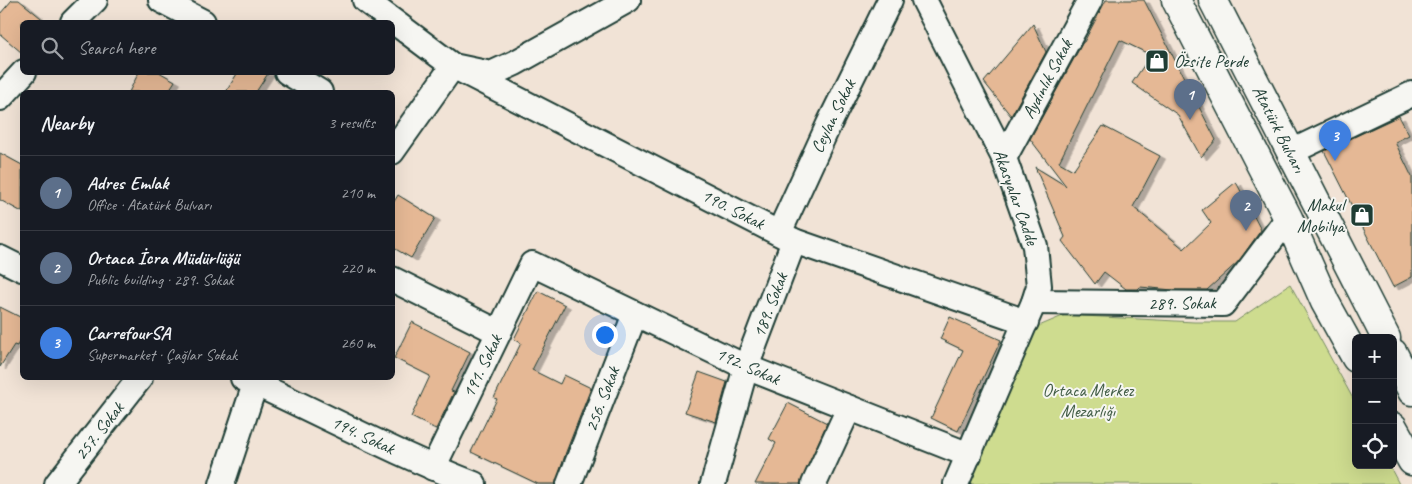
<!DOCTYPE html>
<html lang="en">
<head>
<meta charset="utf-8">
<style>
	body { margin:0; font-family:Caveat,sans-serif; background:#242831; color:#f1f3f6 }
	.controls { position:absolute; right:15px; bottom:15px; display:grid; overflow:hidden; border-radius:8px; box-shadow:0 5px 20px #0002 }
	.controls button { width:45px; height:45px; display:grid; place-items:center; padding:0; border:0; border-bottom:1px solid #363941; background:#171b24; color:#f1f3f6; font:25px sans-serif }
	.you { position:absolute; left:604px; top:334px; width:18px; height:18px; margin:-12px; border:4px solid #fff; border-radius:50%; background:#1a73e8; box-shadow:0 0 0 8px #1a73e833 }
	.badge { display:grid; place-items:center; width:32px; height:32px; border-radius:50%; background:#ea580c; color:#fff; font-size:16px; font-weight:700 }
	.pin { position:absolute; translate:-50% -41px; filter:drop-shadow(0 1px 2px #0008) }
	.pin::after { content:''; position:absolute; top:26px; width:18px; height:15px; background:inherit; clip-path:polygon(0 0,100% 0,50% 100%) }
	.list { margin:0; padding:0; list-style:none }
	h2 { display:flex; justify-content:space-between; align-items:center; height:65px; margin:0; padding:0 20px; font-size:21px }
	h2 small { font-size:16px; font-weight:400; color:#9ea1a6 }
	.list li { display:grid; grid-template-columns:32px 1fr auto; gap:15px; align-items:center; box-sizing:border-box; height:75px; padding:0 20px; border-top:1px solid #363941 }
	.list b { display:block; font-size:19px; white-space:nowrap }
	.list p { margin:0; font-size:16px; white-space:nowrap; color:#9ea1a6 }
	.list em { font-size:16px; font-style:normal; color:#9ea1a6 }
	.icon { flex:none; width:28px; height:28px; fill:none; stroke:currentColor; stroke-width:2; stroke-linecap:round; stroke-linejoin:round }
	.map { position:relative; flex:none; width:1412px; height:484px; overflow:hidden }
	.search { position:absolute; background:#171b24; box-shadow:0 5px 20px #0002; left:20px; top:20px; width:375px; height:55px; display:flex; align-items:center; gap:12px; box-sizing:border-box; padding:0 18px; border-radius:8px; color:#9ea1a6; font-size:19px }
	.panel { position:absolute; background:#171b24; box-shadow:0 5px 20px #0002; left:20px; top:90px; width:375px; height:290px; border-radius:8px }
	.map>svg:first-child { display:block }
</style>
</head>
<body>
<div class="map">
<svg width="1412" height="484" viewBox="0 0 1412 484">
	<defs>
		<filter id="shadow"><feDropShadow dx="5.5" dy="3" stdDeviation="0" flood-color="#0004"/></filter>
	</defs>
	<rect width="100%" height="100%" fill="#f1e3d6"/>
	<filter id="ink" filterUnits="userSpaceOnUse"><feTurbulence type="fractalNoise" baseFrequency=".02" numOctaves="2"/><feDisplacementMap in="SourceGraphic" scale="10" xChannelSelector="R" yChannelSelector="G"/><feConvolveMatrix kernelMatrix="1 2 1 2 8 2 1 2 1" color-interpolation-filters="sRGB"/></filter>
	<g filter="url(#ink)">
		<path fill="#cedc8f" stroke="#768c62" d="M1290 284 1356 404V465H1389L1399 484H965L1020 334 1065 315 1194 322H1235Z"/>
		<g fill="#e5b895" stroke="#1f3d34" filter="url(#shadow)">
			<path d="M12 0H19L46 22H22V53L0 34V14Z"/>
			<path d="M1106 0H1144L1216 140 1201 157 1178 115 1132 83 1151 55 1120 40 1059 162 1073 170 1103 126 1160 156 1133 207 1184 249 1211 223 1202 210 1236 182 1261 230 1239 261 1207 290H1173L1140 287 1138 289H1126L1104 272 1095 284 1062 241 1065 237 1035 167 1066 186 1030 139 1083 42H1084Z"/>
			<path d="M1033 24 1046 52 1011 116 984 82Z"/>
			<path d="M139 72H159L175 81 168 92H129Z"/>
			<path d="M238 72H269L256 92H226Z"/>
			<path d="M1399 116 1409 135 1395 142 1412 177V277L1393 287 1324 151Z"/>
			<path d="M0 153 22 165V212L0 200Z"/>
			<path d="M398 195 435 218 411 258 392 247V205Z"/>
			<path d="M538 291 565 305 532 370 560 384 564 375 591 388 566 452 556 484H538L471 452 497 399 494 398 521 343 514 339Z"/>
			<path d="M0 307 22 318V336L17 346 14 345 0 367Z"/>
			<path d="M950 317 1001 340 958 431 931 418 963 350 940 339Z"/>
			<path d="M412 322 470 352 451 391 454 392 436 429 411 417 430 376 394 358Z"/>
			<path d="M699 372 727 382 716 422 685 412Z"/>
			<path d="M788 403 827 423 800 484H755L776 443 769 439Z"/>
		</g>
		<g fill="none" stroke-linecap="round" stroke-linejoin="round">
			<g stroke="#1f3d34" stroke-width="28">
				<g id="minor">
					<path d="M161 0 203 22"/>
					<path d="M365 0 453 66 794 241 1026 322"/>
					<path d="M924 0 1004 158 1035 246 1039 286 1034 302 956 484"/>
					<path d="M73 22 95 0"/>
					<path d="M287 72 320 92"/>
					<path d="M0 98 24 72"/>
					<path d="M392 152 453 66 491 74 515 63 628 0"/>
					<path d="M1291 152 1412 94"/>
					<path d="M1004 158 1090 0"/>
					<path d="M779 233 829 124 890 0"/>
					<path d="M0 258 22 269"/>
					<path d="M392 279 498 332"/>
					<path d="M1034 302 1223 304 1288 218"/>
					<path d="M243 378C320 413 394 453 474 484"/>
					<path d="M433 468 532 264 746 367 969 455"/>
					<path d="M57 484 140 378"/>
					<path d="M222 484 257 378"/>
					<path d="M569 484 635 314"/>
					<path d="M713 484 746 367 794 241"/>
					<path d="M814 484 849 408"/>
				</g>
			</g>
			<g stroke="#1f3d34" stroke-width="31">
				<g id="major">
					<path d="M1176 0 1288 218 1325 302 1356 358"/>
					<path d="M1213 0 1386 338"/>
					<path d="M1393 353 1412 391"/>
					<path d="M1393 427 1412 461"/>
				</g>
			</g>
			<use href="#minor" stroke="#f6f6f2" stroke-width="24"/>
			<use href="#major" stroke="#f6f6f2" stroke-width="28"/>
		</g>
	</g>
	<defs>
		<g id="shop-square" transform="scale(1.25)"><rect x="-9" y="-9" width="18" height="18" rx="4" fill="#1f3d34" stroke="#f6f6f2"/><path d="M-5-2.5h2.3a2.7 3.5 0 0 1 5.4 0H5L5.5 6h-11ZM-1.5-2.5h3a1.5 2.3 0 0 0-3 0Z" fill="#fff"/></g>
	</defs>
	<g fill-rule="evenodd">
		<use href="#shop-square" x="1157" y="61"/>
		<use href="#shop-square" x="1362" y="215"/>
	</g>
	<g text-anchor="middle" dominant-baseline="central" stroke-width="4" stroke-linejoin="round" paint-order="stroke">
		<g font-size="18" fill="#1f3d34" stroke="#f6f6f2" text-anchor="start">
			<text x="1174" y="61">Özsite Perde</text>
			<text x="1344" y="205" text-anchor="end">Makul<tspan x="1344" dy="21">Mobilya</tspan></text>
		</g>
		<g font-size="18" fill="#1f3d34" stroke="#f6f6f2">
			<text transform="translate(1047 79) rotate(-62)">Aydınlık Sokak</text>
			<text transform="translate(833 116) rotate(-64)">Ceylan Sokak</text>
			<text transform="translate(1279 129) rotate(63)">Atatürk Bulvarı</text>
			<text transform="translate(1016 197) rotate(70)">Akasyalar Cadde</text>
			<text transform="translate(733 209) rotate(27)">190. Sokak</text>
			<text transform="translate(1182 303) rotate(-1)">289. Sokak</text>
			<text transform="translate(770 305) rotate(-69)">189. Sokak</text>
			<text transform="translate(482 366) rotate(-64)">191. Sokak</text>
			<text transform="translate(748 366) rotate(24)">192. Sokak</text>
			<text transform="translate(602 399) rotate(-69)">256. Sokak</text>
			<text transform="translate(99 431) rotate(-52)">257. Sokak</text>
			<text transform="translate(363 435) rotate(25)">194. Sokak</text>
		</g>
		<g font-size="18" fill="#425d46" stroke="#f6f6f2">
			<text x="1088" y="390">Ortaca Merkez<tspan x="1088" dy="21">Mezarlığı</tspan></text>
		</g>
	</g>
</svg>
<div class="controls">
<button>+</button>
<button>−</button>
<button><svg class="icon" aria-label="locate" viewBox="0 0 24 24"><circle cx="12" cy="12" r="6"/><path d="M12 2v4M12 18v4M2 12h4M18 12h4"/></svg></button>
</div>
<div class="you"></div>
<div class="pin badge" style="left:1190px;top:120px;background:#5c6f8a">1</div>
<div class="pin badge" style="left:1246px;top:231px;background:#5c6f8a">2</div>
<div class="pin badge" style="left:1335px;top:161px;background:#3f7fe0">3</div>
<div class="search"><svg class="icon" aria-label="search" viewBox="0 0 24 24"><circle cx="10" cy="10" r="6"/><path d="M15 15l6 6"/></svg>Search here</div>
<section class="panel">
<h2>Nearby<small>3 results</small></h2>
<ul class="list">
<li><span class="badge" style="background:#5c6f8a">1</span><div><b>Adres Emlak</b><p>Office · Atatürk Bulvarı</p></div><em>210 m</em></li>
<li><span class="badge" style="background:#5c6f8a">2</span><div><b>Ortaca İcra Müdürlüğü</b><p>Public building · 289. Sokak</p></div><em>220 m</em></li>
<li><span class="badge" style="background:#3f7fe0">3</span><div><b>CarrefourSA</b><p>Supermarket · Çağlar Sokak</p></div><em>260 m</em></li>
</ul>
</section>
</div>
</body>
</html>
